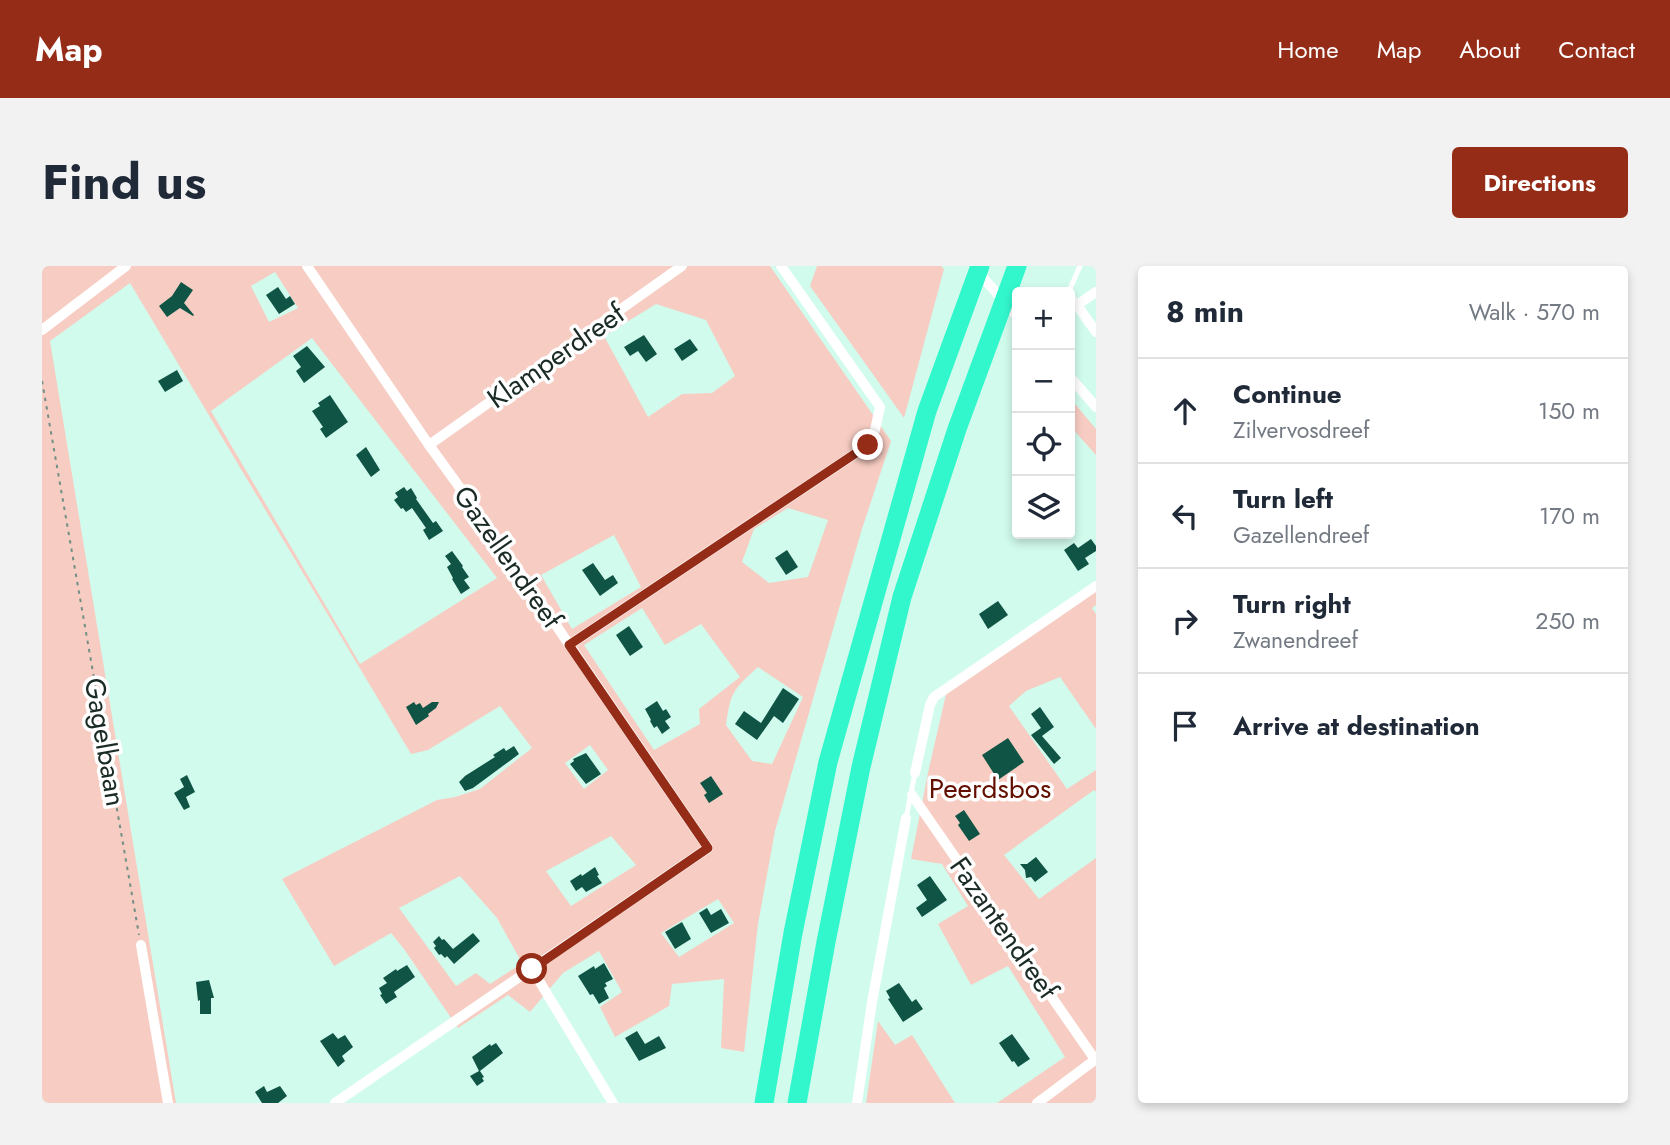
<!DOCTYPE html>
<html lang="en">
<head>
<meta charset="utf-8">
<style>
	body { margin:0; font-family:Jost,sans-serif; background:#f2f2f3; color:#1f2937 }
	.controls { position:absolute; right:21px; top:21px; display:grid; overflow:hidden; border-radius:7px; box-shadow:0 4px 10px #0003 }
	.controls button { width:63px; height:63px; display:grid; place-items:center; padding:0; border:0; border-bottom:2px solid #e0e1e3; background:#fff; color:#1f2937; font:35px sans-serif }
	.stop { position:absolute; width:21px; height:21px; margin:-16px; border:5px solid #952c17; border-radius:50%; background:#fff }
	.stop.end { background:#952c17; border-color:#fff; box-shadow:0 2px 7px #0008 }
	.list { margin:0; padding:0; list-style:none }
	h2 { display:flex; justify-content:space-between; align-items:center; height:91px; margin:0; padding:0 28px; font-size:30px }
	h2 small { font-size:23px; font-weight:400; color:#747a83 }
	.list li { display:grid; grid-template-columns:46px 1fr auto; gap:21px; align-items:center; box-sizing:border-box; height:105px; padding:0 28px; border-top:2px solid #e0e1e3 }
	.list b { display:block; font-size:26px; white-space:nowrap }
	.list p { margin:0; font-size:23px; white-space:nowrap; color:#747a83 }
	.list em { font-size:23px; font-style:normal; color:#747a83 }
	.icon { flex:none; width:38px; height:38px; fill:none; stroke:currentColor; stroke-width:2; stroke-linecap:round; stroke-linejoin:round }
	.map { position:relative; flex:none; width:1054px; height:837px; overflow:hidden; border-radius:7px }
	header { display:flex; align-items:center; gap:42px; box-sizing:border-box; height:98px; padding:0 35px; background:#952c17; color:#fff }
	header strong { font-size:33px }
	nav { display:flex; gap:38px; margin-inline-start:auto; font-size:24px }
	.intro { display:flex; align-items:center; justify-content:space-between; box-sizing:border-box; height:168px; padding:0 42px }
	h1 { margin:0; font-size:49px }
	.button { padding:18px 32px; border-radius:7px; background:#952c17; color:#fff; font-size:24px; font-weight:700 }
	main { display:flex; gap:42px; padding:0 42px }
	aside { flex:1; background:#fff; border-radius:7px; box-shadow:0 4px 10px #0003 }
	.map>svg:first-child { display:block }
</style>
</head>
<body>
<header>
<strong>Map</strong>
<nav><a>Home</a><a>Map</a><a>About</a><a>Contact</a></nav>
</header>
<div class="intro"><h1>Find us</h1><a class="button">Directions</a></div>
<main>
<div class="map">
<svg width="1054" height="837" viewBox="0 0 1054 837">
	<rect width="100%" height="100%" fill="#d1fbed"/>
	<g fill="#f7cdc3" fill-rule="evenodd">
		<path d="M0 0H728L849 175 819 266 733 565 716 658 702 786 679 782 682 713 630 718 627 740 573 771 558 741 580 726 557 685 521 707 488 746 466 729 416 762 362 683 349 667 292 700 240 613 395 534 413 531 438 523 490 482 458 440 386 484 369 488 88 17 8 75 134 837H0ZM233 6 256 42 227 56 209 20ZM614 38 664 54 693 110 670 127 640 128 606 151 562 70ZM270 72 455 312 318 398 169 145ZM746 242 786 254 766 311 727 317 700 296 712 263ZM572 269 599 321 530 363 499 309ZM600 342 623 379 659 358 698 411 657 443 658 458 612 484 542 379ZM716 401 761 431 730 498 710 495 684 459C689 425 691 424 716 401ZM548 479 566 504 542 523 523 497ZM569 570 594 599 529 640 504 605ZM418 610 455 652 480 697 448 718 434 707 414 720 357 642ZM676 633 692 657 637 691 619 667Z"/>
		<path d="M775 0H899L902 3 862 152 768 20Z"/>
		<path d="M1028 132 1054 163V189L1028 160Z"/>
		<path d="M1054 318V339L1050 342 1054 348V463L1018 411 984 425 967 440 1025 523 1054 504V526L1052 524 962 589 997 633 1054 592V837H955L1023 791 966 700 929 719 896 658 926 640 900 598 869 593 887 502 906 420Z"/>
		<path d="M836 755 853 779 870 769 913 837H824Z"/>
	</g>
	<g fill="#0f5445">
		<path d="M139 16 151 24 142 37 152 49 151 50 138 42 125 51 117 40 130 30Z"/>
		<path d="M236 21 244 33 248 30 253 38 237 48 224 29Z"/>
		<path d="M602 69 615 88 604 96 596 85 588 90 582 81Z"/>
		<path d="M648 73 656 84 640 95 632 83Z"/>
		<path d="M265 80 283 101 262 117 254 105 259 101 251 90Z"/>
		<path d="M135 104 141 115 123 126 116 115Z"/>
		<path d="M288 129 306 156 284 172 278 163 281 161 270 145 278 140 276 137Z"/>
		<path d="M324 181 338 204 329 211 314 189Z"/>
		<path d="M362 221 365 225 369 222 375 232 374 233 391 257 394 255 401 265 387 274 381 264 384 262 370 242 364 246 361 242 359 243 352 234 356 231 353 227Z"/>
		<path d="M1049 273 1054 280V285L1043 292 1047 298 1036 305 1022 284 1032 277 1036 282Z"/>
		<path d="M745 284 756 301 744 309 733 292Z"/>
		<path d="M410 285 421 300 420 301 427 311 422 314 428 322 419 328 410 313 411 312 405 301 409 298 403 290Z"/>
		<path d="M551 297 563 314 571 309 576 317 558 330 540 304Z"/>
		<path d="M956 335 966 349 946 363 937 348Z"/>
		<path d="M587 360 601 381 588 390 574 369Z"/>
		<path d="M741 422 757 433 741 457 732 450 715 474 693 458 702 445 719 457Z"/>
		<path d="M615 435 621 445 624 443 629 451 623 455 628 462 620 468 615 460 612 462 608 455 609 454 603 443Z"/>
		<path d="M372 436 374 439 378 437 381 442 390 436H397L394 442 386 448 387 450 374 459 364 441Z"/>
		<path d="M998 441 1012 461 1000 470 1019 492 1012 498 989 469 999 462 989 448Z"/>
		<path d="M966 472 982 496 956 514 940 489Z"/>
		<path d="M472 480 477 488 431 522 423 525 417 516 423 510 453 491 451 489 462 482 464 485Z"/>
		<path d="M544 487 559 508 544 518 528 498 532 495 531 493Z"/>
		<path d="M145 509 153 526 144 531 148 541 142 544 132 527 142 521 138 513Z"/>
		<path d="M669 510 681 528 667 537 662 529 665 527 658 517Z"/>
		<path d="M922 544 938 568 927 575 916 559 918 557 913 550Z"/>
		<path d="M994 591 1006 606 993 616 989 611 984 612 983 604 978 598H985Z"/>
		<path d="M553 601 557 609 555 610 560 617 544 626 540 621 534 625 528 615 539 608 540 610Z"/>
		<path d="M888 610 905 634 880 651 874 642 885 634 875 619Z"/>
		<path d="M665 642 669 649 679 643 687 657 669 667 657 647Z"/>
		<path d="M640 656 649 673 633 683 623 666Z"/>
		<path d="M431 667 438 675 412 698 405 690 403 692 399 688 397 689 392 682 394 680 391 676 397 670 400 674 402 673 411 683Z"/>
		<path d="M562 697 571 713 563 717 565 720 562 722 567 732 557 738 551 728 548 729 536 710 552 700 553 703Z"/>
		<path d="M365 699 373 711 352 726 355 731 344 738 338 729 340 728 337 722 345 717 341 712 354 703 355 705Z"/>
		<path d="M167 714 172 732H169V748H158V734L156 735 154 716Z"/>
		<path d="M857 717 870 736 874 733 881 743 861 756 846 733 848 732 844 725Z"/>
		<path d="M595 765 603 778 617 770 624 782 597 795 583 772Z"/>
		<path d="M291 767 296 773 303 769 311 781 300 790 303 795 296 801 278 775Z"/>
		<path d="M970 768 988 793 976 801 972 795 970 796 957 777Z"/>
		<path d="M454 777 461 787 438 805 442 811 440 812 442 815 435 820 428 810 437 805 430 791 448 778 449 780Z"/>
		<path d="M222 820 225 826 238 820 245 830 236 837H220L213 826Z"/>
	</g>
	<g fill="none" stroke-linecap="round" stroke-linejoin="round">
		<path stroke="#728f85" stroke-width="2" stroke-dasharray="3.5 5" stroke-linecap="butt" d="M0 115 97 669"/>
		<g stroke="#fff" stroke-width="5">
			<path d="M1035 39 1028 23 1038 0"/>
			<path d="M864 552 873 507"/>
		</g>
		<g stroke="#fff" stroke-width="10">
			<path d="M265 0 387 179 460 280 666 582 293 837"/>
			<path d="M935 5 975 50"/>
			<path d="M1054 26 1035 39 1054 66"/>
			<path d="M0 64 84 0"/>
			<path d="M1028 111 1054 141"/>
			<path d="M387 179 640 0"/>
			<path d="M527 379 826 179 833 164 838 141 739 0"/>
			<path d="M873 507 888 439 892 431 1054 320"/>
			<path d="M870 529 1054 795"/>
			<path d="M99 679 126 837"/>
			<path d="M490 703 571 837"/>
			<path d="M815 837 830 736 864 552"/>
			<path d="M995 837C1015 823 1033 808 1053 794"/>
		</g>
		<g stroke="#32f7cc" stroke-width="19">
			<path d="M722 837 751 667 786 496 885 145 938 0"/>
			<path d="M755 837 784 676 819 501 860 331 915 163 975 0"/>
		</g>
	</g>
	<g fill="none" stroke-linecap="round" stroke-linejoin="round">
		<path stroke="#952c17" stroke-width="9" d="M490 703 666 582 527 379 826 179"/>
	</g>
	<g text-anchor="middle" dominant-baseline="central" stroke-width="7" stroke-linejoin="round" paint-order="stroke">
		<g font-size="28" fill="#1a2a25" stroke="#fff">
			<text transform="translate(514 90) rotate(-35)">Klamperdreef</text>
			<text transform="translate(466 291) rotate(55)">Gazellendreef</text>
			<text transform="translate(63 476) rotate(80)">Gagelbaan</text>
			<text transform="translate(962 662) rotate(55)">Fazantendreef</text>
		</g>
		<g font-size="28" fill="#620f00" stroke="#fff">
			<text x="948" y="522">Peerdsbos</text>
		</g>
	</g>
</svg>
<div class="controls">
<button>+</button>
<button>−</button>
<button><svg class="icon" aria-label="locate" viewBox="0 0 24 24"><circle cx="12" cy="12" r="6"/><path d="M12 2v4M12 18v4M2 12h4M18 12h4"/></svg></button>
<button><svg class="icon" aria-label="layers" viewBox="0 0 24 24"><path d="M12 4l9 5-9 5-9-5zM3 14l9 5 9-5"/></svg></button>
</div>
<div class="stop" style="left:490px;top:703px"></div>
<div class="stop end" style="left:826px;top:179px"></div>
</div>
<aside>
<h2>8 min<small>Walk · 570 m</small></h2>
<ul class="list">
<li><svg class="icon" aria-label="ahead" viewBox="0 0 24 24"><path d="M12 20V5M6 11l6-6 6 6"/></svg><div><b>Continue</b><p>Zilvervosdreef</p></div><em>150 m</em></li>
<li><svg class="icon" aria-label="left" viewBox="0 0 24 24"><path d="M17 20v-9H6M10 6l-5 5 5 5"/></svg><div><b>Turn left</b><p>Gazellendreef</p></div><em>170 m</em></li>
<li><svg class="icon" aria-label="right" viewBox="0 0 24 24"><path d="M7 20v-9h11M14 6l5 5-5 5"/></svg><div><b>Turn right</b><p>Zwanendreef</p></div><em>250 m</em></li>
<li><svg class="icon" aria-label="arrive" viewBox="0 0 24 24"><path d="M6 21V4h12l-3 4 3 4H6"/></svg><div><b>Arrive at destination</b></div></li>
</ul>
</aside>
</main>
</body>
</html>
